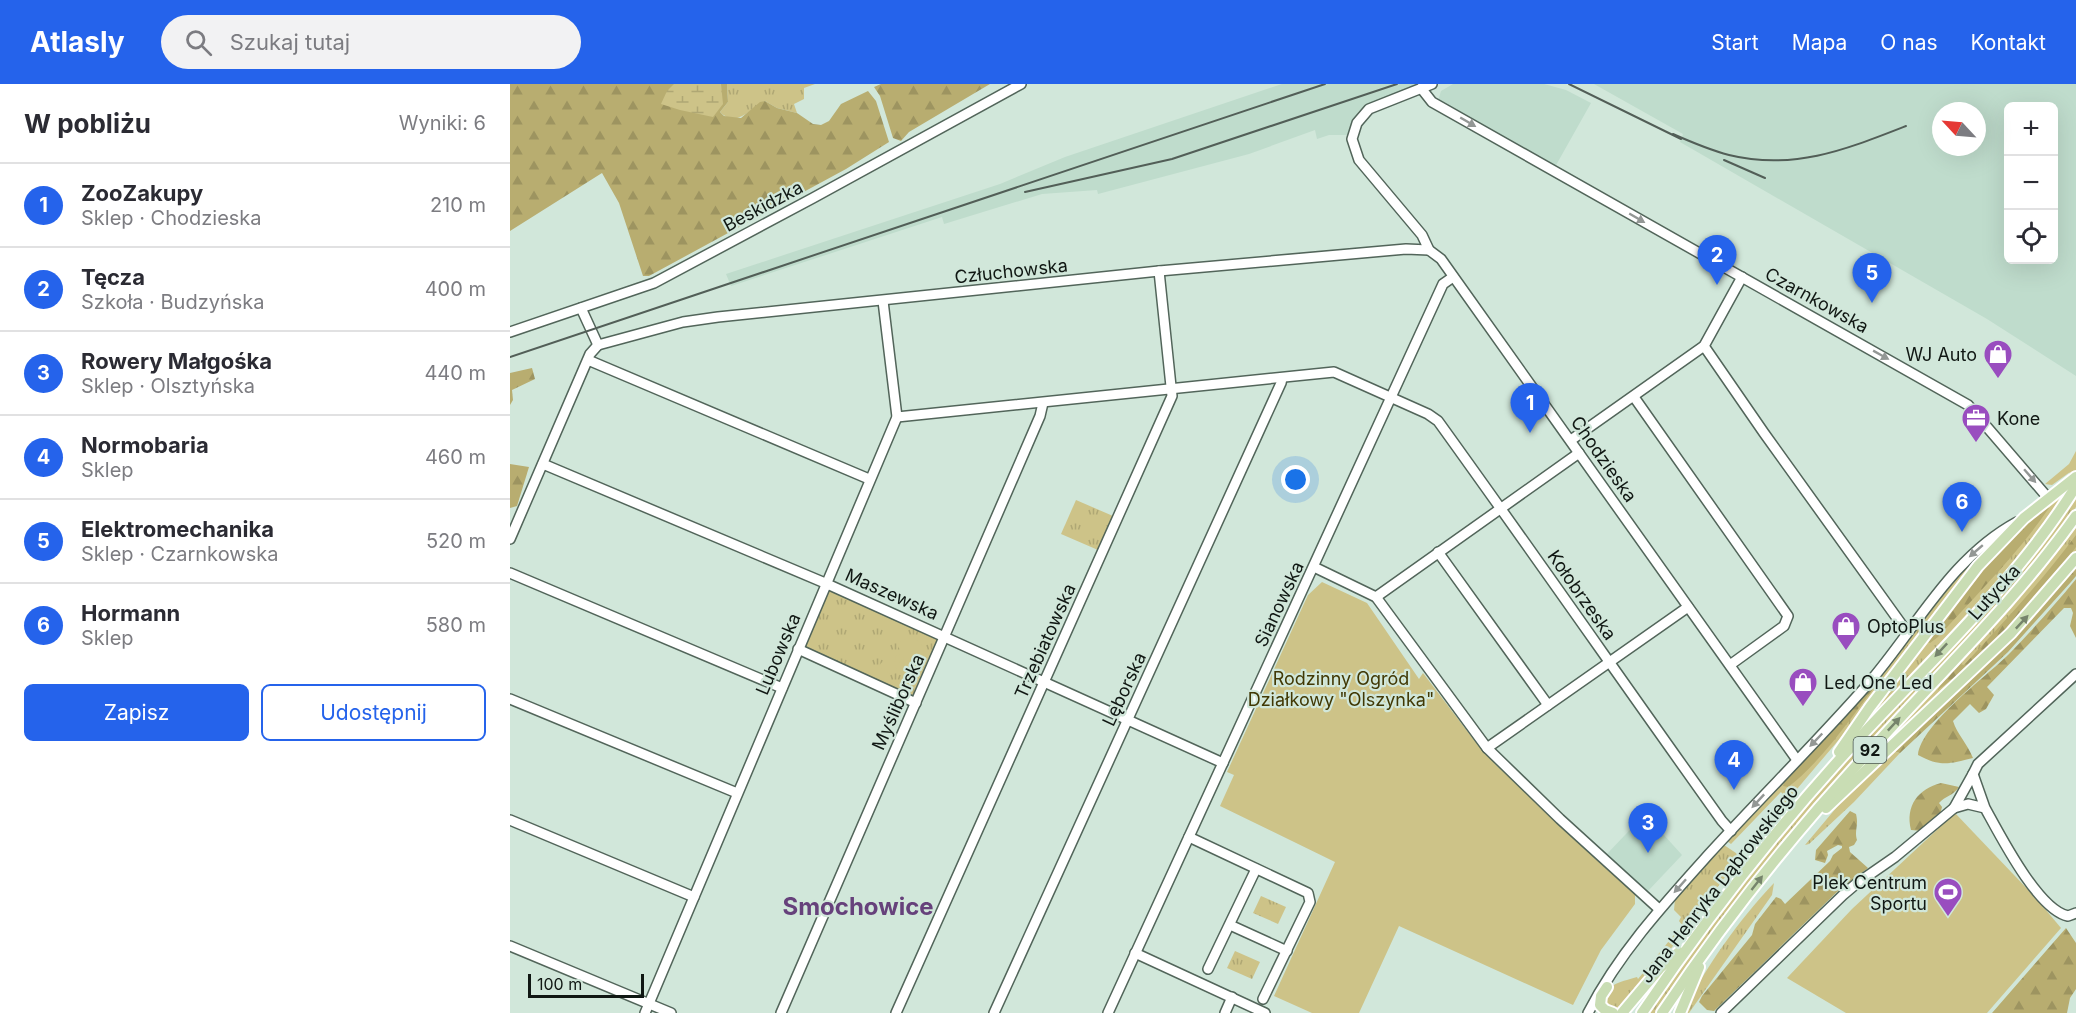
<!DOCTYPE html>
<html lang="pl">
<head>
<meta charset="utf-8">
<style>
	body { margin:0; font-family:Inter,sans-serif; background:#f2f2f3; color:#2b2b33 }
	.controls { position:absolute; right:18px; top:18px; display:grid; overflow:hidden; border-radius:9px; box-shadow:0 6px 24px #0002 }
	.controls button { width:54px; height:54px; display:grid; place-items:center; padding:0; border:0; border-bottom:2px solid #e1e1e2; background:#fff; color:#2b2b33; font:30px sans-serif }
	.compass { position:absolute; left:1422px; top:18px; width:54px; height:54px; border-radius:50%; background:#fff; box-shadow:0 6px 24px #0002; rotate:296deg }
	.scale { position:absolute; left:18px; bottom:15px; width:116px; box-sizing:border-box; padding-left:6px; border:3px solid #101713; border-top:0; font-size:16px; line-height:21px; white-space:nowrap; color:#101713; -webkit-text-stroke:4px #d1e7da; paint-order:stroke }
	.you { position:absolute; left:786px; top:396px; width:21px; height:21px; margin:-15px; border:4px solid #fff; border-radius:50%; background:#1a73e8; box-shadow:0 0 0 9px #1a73e833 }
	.badge { display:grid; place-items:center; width:39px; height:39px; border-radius:50%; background:#2563eb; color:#fff; font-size:20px; font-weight:700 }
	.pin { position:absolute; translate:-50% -50px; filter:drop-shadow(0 2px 3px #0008) }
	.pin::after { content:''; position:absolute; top:32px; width:21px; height:18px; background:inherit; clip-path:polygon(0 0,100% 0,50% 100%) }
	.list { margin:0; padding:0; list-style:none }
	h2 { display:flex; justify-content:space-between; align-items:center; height:78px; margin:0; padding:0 24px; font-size:26px }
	h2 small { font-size:20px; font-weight:400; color:#7c7c81 }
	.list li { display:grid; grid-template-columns:39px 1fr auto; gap:18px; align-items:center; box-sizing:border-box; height:84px; padding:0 24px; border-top:2px solid #e1e1e2 }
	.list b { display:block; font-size:22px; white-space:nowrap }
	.list p { margin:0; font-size:20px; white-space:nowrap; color:#7c7c81 }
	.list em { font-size:20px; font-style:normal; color:#7c7c81 }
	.actions { display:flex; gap:12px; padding:18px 24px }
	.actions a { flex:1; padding:14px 0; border:2px solid #2563eb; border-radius:9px; text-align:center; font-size:21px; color:#2563eb }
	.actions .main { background:#2563eb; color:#fff }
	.icon { flex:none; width:33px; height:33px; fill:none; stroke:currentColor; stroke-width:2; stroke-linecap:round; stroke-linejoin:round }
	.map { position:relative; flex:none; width:1566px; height:929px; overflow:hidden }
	header { display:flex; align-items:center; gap:36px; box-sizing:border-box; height:84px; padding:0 30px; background:#2563eb; color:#fff }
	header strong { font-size:28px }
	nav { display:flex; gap:33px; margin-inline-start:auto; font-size:21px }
	.search { width:420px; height:54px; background:#f2f2f3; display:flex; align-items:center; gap:15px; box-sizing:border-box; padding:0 21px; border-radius:33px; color:#7c7c81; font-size:22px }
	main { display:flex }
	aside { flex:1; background:#fff }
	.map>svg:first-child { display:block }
</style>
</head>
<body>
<header>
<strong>Atlasly</strong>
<div class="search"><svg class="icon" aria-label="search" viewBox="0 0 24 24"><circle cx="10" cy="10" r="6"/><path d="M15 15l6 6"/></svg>Szukaj tutaj</div>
<nav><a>Start</a><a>Mapa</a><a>O nas</a><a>Kontakt</a></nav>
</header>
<main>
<aside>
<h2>W pobliżu<small>Wyniki: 6</small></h2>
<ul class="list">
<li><span class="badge">1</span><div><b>ZooZakupy</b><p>Sklep · Chodzieska</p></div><em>210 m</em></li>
<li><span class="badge">2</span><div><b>Tęcza</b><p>Szkoła · Budzyńska</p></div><em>400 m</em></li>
<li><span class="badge">3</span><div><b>Rowery Małgośka</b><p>Sklep · Olsztyńska</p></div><em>440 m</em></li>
<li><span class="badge">4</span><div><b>Normobaria</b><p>Sklep</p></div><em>460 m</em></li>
<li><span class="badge">5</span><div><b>Elektromechanika</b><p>Sklep · Czarnkowska</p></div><em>520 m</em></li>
<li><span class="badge">6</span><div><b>Hormann</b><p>Sklep</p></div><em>580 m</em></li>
</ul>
<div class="actions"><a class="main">Zapisz</a><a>Udostępnij</a></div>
</aside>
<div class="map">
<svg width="1566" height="929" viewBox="0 0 1566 929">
	<defs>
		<pattern id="grass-tufts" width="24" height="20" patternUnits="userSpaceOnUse" patternTransform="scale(1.5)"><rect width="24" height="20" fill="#cdc388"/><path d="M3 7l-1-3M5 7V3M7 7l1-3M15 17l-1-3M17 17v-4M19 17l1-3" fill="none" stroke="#afa774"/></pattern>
		<pattern id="forest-firs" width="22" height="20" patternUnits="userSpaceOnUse" patternTransform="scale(1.5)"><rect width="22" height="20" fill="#b8ad70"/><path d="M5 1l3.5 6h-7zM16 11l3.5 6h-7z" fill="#9d9460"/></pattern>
		<pattern id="wetland-marsh" width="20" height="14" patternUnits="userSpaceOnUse" patternTransform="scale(1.5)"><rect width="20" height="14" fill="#cdc388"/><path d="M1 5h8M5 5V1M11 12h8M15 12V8" fill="none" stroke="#afa774"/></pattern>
	</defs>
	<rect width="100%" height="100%" fill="#d1e7da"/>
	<g fill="#bfdccc" fill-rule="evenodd">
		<path d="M772 0H912L855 22 848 28 837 51H819L807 55 805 46 739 70 588 110 587 106 532 110 434 140 432 133 221 202 216 190 490 100 555 73Z"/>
		<path d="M943 0H1034L1056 6 1081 19 1045 83 928 17 931 7Z"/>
		<path d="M1084 0H1566V292L1477 235 1170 58 1173 50ZM1498 22H1544V176H1498ZM1431 27H1467V63H1431Z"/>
		<path d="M1135 730 1172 771 1137 808 1096 771Z"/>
	</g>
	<g fill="url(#grass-tufts)">
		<path d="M217 0H305L294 4V15L284 20 287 29 267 24 255 17C240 24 227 45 210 28L218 18Z"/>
		<path d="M1566 367V392L1527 451 1482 504 1348 648 1451 510 1503 451 1540 420 1560 388 1542 401 1535 400 1559 380Z"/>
		<path d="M1566 411V423L1527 476 1300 727 1181 879 1146 929H1137L1171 881 1248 778 1305 709 1541 447Z"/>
		<path d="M566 416 603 432 588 466 551 450Z"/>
		<path d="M1566 441V467L1544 495 1506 538 1386 652 1381 653 1517 502Z"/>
		<path d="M1480 461 1438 512 1332 652 1270 725 1259 736 1265 723 1274 712 1271 708 1221 760 1217 757 1248 726 1360 601 1451 486Z"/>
		<path d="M317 504 429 553 404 611 397 612 293 563Z"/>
		<path d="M1384 666 1386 668 1390 669 1344 718 1299 760 1295 761 1337 711Z"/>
		<path d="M1214 761 1229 771 1219 788 1153 875 1110 924 1107 926 1095 921C1095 899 1108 899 1127 893L1128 895 1172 841 1169 837 1171 833 1164 826 1165 815Z"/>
		<path d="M1264 799 1262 811 1179 929H1173C1195 883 1229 836 1264 799Z"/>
		<path d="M751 812 776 823 768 840 743 829Z"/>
		<path d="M725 867 750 878 742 895 717 884Z"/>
	</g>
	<g fill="url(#forest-firs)">
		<path d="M0 0H217L218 18 210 28 214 32 231 34 250 18 255 17 267 24 287 29 303 40 311 41 319 37 331 20 358 7 366 17 379 58 336 85 139 192H133L109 119 92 89 0 147Z"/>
		<path d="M371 0H480L399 48 391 57 383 54 370 12 364 3Z"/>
		<path d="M22 284 25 295 2 306 3 316 0 321V289Z"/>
		<path d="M0 380 19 383 7 422 0 424Z"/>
		<path d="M1537 422 1539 424C1507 471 1466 511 1428 553L1420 559 1415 557C1453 510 1488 458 1537 422Z"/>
		<path d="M1566 451V463L1532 510 1461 581 1428 606 1430 601 1450 580 1454 581C1493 539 1532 497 1566 451Z"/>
		<path d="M1566 482V492L1561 498 1498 568 1390 669 1386 668 1384 666 1512 544Z"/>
		<path d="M1566 495V554L1560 542 1563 529 1561 524H1554L1477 603 1484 611 1476 625 1469 629 1460 620 1443 637C1447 650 1457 659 1463 674 1439 680 1430 683 1408 671 1411 640 1476 593 1499 570 1522 546 1545 521 1566 495Z"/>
		<path d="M1369 591 1372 593C1346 627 1311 679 1278 703L1273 702 1275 696 1350 615Z"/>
		<path d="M1431 699 1449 703C1443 712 1435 712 1429 719L1432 723 1430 731 1412 747 1401 746C1395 722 1408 705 1431 699Z"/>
		<path d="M1340 727 1346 730C1349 742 1344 746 1347 756L1344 761 1339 763 1340 768 1358 784 1327 808 1204 927 1197 926 1189 918 1192 912 1242 851 1245 840 1266 813 1271 815 1275 820 1320 777 1323 771 1332 764V762L1328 761 1317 767 1318 771 1315 779 1305 776 1306 766Z"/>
		<path d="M1556 844 1566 859V905L1560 914 1557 929H1482Z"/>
	</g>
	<path fill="url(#wetland-marsh)" d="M164 0H211L213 20 203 33 170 26 151 20 157 7Z"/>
	<g fill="#cdc388">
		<path d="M812 498 857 519 909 595 913 589 964 656 986 681 1125 810V820L1091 866 1063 921 889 842 849 929H802L764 912 825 778 710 722 724 691 717 688 798 511Z"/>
		<path d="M396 555C399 555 403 554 406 556 422 561 408 594 398 599L393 595 394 582 393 573 387 582 385 581 387 587 383 591 372 585 370 580 378 573 385 578 386 572 392 570 388 562 389 558Z"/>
		<path d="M1445 729 1525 813 1551 844 1477 929H1336L1277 894 1342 825Z"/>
	</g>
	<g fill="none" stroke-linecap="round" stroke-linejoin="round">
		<g stroke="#52655a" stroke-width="12">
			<g id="minor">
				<path d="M922 0 859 25 847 39 842 55 849 76 912 151 919 166 931 175 1287 676"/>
				<path d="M911 4 922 18 1458 321 1538 414"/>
				<path d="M71 224 88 261"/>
				<path d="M0 248 144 199 303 114 511 0"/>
				<path d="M88 261 173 238 208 233 649 187 896 165 919 166"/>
				<path d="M1194 262 1254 349 1397 548"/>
				<path d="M78 276 359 395"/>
				<path d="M1124 313 1278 532 1274 542 1220 581"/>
				<path d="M387 333 824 288 918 330 928 337C1024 470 1117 604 1212 737L1221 747"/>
				<path d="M1061 356 1194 262 1232 193"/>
				<path d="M33 380 315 499 713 679"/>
				<path d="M0 455 80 270 88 261"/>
				<path d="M928 468 1038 621"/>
				<path d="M804 483 866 513 977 664 1050 735 1149 825"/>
				<path d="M0 489 272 604"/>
				<path d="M866 513 1069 369"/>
				<path d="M288 565 406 619"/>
				<path d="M0 615 227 709"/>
				<path d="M977 664 1178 523"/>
				<path d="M1463 690 1468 680 1566 590"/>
				<path d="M1475 724 1463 690 1444 724 1458 720 1475 724C1490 751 1528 826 1558 832L1566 829"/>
				<path d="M0 736 184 813"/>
				<path d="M679 753 798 809 800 818 753 915"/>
				<path d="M720 841 777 867"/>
				<path d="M0 862 161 929"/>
				<path d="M625 869 755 929"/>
				<path d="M698 885 746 785"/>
				<path d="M135 929 387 333 373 217"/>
				<path d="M271 929 530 332 533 319"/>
				<path d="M386 929 662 312 649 187"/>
				<path d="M484 929 771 299 772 294"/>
				<path d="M598 929 933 200 943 193"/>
				<path d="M715 929 722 913"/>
				<path d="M1078 929C1109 869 1154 820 1199 770 1251 713 1306 659 1357 601 1406 545 1439 475 1507 438"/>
				<path d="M1211 929 1333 811 1346 800 1385 773 1444 724"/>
			</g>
		</g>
		<g stroke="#fff" stroke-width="14">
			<g id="major">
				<path d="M1329 668 1360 623 1468 482 1514 434 1566 393"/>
				<path d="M1316 724 1501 549 1566 474"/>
				<path d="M1097 903 1091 912 1090 921 1095 926 1103 929"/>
				<path d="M1112 929 1150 884 1169 868"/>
				<path d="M1132 929C1195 836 1264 747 1340 664 1416 581 1507 498 1566 402"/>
				<path d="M1152 929C1213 838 1282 751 1357 670 1428 591 1505 518 1566 432"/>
				<path d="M1170 929 1189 883"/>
			</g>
		</g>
		<use href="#minor" stroke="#fff" stroke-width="9"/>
		<use href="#major" stroke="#c9ddb4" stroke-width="10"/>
		<g stroke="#525e57" stroke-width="2">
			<path d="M1059 0 1171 55"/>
			<path d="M1163 50C1181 58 1200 66 1219 71 1284 87 1337 65 1396 42"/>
			<path d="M1214 76 1255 94"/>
			<path d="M515 108 662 75 887 0"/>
			<path d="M0 273 815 0"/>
		</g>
	</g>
	<defs><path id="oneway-solid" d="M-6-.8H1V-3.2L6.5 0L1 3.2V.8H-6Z" transform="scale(1.5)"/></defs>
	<g fill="#939795">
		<use href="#oneway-solid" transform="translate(958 38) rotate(30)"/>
		<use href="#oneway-solid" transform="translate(1127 134) rotate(30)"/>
		<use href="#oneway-solid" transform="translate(1371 271) rotate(29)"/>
		<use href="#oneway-solid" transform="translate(1520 392) rotate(49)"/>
		<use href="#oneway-solid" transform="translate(1466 467) rotate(139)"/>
		<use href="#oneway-solid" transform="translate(1306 656) rotate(134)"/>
		<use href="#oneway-solid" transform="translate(1248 717) rotate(133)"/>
		<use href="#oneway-solid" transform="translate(1170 802) rotate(132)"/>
	</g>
	<g fill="#76846c">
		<use href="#oneway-solid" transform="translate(1512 538) rotate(-47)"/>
		<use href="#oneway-solid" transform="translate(1431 566) rotate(133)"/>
		<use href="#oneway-solid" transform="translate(1384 640) rotate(-47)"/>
		<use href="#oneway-solid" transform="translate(1247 799) rotate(-52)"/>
	</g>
	<defs>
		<g id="shop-pin" transform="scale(1.5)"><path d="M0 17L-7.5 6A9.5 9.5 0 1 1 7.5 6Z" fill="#994dbf" stroke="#d1e7da"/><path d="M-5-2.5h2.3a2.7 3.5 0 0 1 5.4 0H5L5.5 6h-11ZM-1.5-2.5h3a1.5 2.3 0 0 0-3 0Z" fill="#fff"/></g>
		<g id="office-pin" transform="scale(1.5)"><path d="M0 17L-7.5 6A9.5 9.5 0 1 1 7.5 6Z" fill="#994dbf" stroke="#d1e7da"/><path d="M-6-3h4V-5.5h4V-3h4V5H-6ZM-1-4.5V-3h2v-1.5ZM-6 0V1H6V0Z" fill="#fff"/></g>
		<g id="stadium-pin" transform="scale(1.5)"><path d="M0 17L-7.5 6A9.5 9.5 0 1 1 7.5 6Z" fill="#994dbf" stroke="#d1e7da"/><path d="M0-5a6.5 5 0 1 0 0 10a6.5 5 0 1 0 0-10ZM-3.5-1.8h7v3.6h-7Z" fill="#fff"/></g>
	</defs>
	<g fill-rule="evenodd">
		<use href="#shop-pin" x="1488" y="270"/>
		<use href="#office-pin" x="1466" y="334"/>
		<use href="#shop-pin" x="1336" y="542"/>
		<use href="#shop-pin" x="1293" y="598"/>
		<use href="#stadium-pin" x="1438" y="808"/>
	</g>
	<g text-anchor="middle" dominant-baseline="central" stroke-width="4.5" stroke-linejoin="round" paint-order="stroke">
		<rect fill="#d1e7da" stroke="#4a554f" stroke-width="1.5" x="1343.5" y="653" width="33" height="26" rx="4.5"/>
		<g font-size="16" font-weight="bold" fill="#101713">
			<text x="1360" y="666">92</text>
		</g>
		<g font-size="18" fill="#101713" stroke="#d1e7da">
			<text transform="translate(253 122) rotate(-28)">Beskidzka</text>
			<text transform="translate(501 187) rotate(-6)">Człuchowska</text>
			<text transform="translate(1307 216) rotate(29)">Czarnkowska</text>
			<text transform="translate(1094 375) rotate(55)">Chodzieska</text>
			<text transform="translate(1484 508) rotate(-48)">Lutycka</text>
			<text transform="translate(382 510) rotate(24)">Maszewska</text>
			<text transform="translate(1072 511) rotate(55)">Kołobrzeska</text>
			<text transform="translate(769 520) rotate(-65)">Sianowska</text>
			<text transform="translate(535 557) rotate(-66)">Trzebiatowska</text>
			<text transform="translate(268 570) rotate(-67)">Lubowska</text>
			<text transform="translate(614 605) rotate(-65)">Lęborska</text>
			<text transform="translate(388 618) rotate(-66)">Myśliborska</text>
			<text transform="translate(1209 800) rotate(-52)">Jana Henryka Dąbrowskiego</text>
		</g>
		<g font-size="18" fill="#101713" stroke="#d1e7da" text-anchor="start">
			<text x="1467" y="270" text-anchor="end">WJ Auto</text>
			<text x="1487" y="334">Kone</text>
			<text x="1357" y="542">OptoPlus</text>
			<text x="1314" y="598">Led One Led</text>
			<text x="1417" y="798" text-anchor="end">Plek Centrum<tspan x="1417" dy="21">Sportu</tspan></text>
		</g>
		<g font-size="18" fill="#413804" stroke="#d1e7da">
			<text x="831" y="594">Rodzinny Ogród<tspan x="831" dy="21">Działkowy "Olszynka"</tspan></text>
		</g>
		<g font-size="24" font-weight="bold" fill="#66417b" stroke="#d1e7da">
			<text x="348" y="822">Smochowice</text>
		</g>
	</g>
</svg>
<div class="controls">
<button>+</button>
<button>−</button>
<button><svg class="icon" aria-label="locate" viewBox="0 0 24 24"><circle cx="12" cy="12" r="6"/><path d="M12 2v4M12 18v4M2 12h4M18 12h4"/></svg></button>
</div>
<svg class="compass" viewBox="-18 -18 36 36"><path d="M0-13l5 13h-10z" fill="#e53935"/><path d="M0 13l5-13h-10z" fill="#7c7c81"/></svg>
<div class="scale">100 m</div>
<div class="you"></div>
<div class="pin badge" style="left:1020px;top:349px">1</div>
<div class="pin badge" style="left:1207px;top:201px">2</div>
<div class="pin badge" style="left:1138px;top:769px">3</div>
<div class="pin badge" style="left:1224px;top:706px">4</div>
<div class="pin badge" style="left:1362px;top:219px">5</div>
<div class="pin badge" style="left:1452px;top:448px">6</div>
</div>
</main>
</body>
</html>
